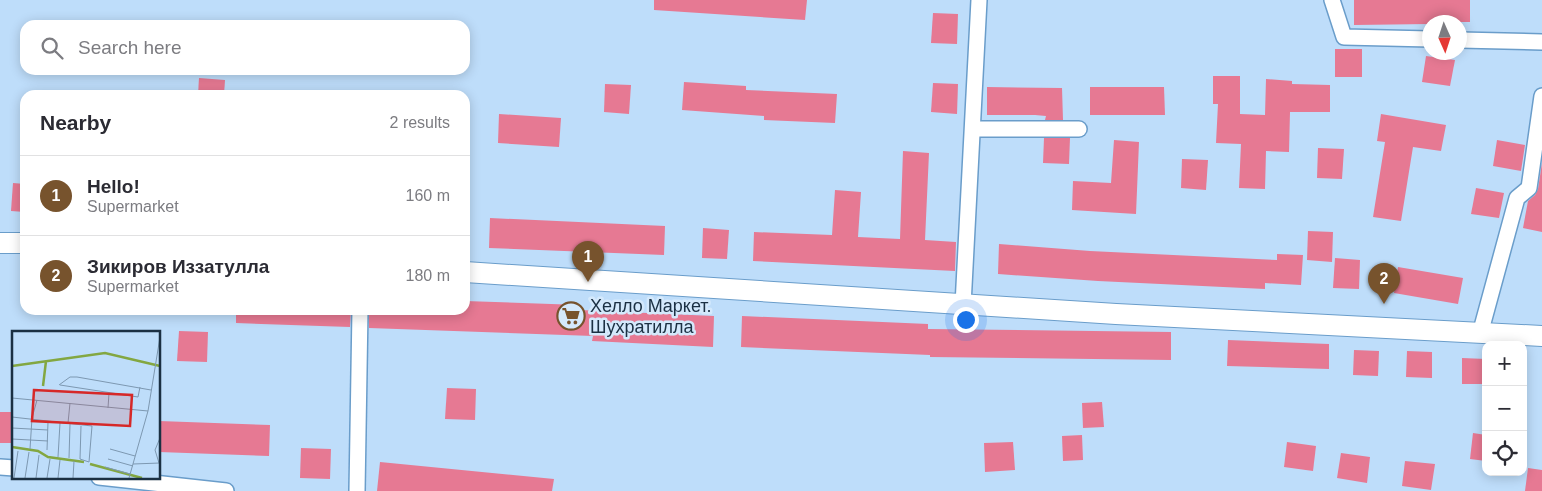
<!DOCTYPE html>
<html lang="en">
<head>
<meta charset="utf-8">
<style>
	body { margin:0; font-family:Arial,sans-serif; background:#f7f7f7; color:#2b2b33 }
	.controls { position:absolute; right:15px; bottom:15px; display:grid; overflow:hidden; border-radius:10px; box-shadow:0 2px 12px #0003 }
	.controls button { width:45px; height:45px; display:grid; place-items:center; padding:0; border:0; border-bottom:1px solid #e1e1e2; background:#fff; color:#2b2b33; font:25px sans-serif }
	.compass { position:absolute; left:1422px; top:15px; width:45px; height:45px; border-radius:50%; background:#fff; box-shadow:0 2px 12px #0003; rotate:177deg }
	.you { position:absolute; left:965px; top:319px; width:18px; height:18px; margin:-12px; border:4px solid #fff; border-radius:50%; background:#1a73e8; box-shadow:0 0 0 8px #1a73e833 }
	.badge { display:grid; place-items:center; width:32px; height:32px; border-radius:50%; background:#77532d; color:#fff; font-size:16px; font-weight:700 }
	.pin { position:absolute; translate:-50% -41px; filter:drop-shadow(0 1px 2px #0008) }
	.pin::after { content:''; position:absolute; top:26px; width:18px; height:15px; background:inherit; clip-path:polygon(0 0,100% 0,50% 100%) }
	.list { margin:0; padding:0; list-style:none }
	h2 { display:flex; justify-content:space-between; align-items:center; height:65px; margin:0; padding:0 20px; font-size:21px }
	h2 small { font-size:16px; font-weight:400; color:#7c7c81 }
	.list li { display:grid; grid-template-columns:32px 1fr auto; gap:15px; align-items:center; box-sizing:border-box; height:80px; padding:0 20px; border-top:1px solid #e1e1e2 }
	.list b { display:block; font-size:19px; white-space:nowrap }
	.list p { margin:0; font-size:16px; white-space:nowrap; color:#7c7c81 }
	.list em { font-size:16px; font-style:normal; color:#7c7c81 }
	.icon { flex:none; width:28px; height:28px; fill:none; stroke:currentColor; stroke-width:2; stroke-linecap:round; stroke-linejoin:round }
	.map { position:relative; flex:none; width:1542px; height:491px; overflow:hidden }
	.search { position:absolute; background:#fff; box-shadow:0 2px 12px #0003; left:20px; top:20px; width:450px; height:55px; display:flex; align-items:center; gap:12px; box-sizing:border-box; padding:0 18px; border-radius:15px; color:#7c7c81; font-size:19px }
	.panel { position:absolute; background:#fff; box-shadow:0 2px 12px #0003; left:20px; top:90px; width:450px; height:225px; border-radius:15px }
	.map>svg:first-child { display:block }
</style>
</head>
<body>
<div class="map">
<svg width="1542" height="491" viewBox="0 0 1542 491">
	<rect width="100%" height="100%" fill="#beddfa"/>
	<g fill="#e67993">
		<path d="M654 0H807L805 20 654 10Z"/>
		<path d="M1354 0H1470V22H1430V24L1354 25Z"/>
		<path d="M933 13 958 14 957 44 931 43Z"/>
		<rect x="1335" y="49" width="27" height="28"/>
		<path d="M1426 56 1455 60 1450 86 1422 82Z"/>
		<path d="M1213 76H1240V114L1265 115 1266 79 1292 81V84L1330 85V112H1290L1289 152 1266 151 1265 189 1239 188 1241 144 1216 143 1218 104H1213Z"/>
		<path d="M199 78 225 80 224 95H198Z"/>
		<path d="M684 82 746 86V90L837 94 835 123 764 120V116L682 110Z"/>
		<path d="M933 83 958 84 957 114 931 112Z"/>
		<path d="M605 84 631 85 629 114 604 112Z"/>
		<path d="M987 87 1062 88 1063 120H1045L1046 116 1035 115H987Z"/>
		<path d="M1090 87H1164L1165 115H1090Z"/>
		<path d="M499 114 561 118 559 147 498 143Z"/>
		<path d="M1381 114 1446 125 1441 151 1413 147 1401 221 1373 217 1385 142 1377 141Z"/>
		<path d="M1044 138H1070L1069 164 1043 163Z"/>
		<path d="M1114 140 1139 142 1136 214 1072 210 1073 181 1111 183Z"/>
		<path d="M1497 140 1525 145 1521 171 1493 166Z"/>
		<path d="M1318 148 1344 149 1342 179 1317 178Z"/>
		<path d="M903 151 929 153 925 240 956 242 955 271 753 261 754 232 832 235 835 190 861 192 858 237 900 239Z"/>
		<path d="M1182 159 1208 160 1206 190 1181 188Z"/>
		<path d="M1542 163V232L1523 228 1528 201 1535 195 1538 189Z"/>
		<path d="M13 183 25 184V212L11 211Z"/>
		<path d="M1476 188 1504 193 1499 218 1471 214Z"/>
		<path d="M490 218 665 226 664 255 489 248Z"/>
		<path d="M703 228 729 230 727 259 702 258Z"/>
		<path d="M1308 231 1333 232 1332 262 1307 260Z"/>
		<path d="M999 244 1090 251 1277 260V254L1303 255 1301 285 1265 283V289L1098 281 998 274Z"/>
		<path d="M1335 258 1360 260 1359 289 1333 288Z"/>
		<path d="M1398 267 1463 278 1458 304 1394 293Z"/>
		<path d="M465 301 580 305V310L714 316 713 347 592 341 593 336 369 328V310H465Z"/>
		<path d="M236 310H351L350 327 236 323Z"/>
		<path d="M742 316 928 324V329L1171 332V360L930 357V355L741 347Z"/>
		<path d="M179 331 208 332 207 362 177 361Z"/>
		<path d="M1228 340 1329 344V369L1227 366Z"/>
		<path d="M1354 350 1379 351 1378 376 1353 375Z"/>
		<path d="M1407 351 1432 352V378L1406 377Z"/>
		<path d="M1462 358 1486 359V384H1462Z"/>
		<path d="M447 388 476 389 475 420 445 419Z"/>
		<path d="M1102 402 1104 427 1083 428 1082 403Z"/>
		<rect x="0" y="412" width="14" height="31"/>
		<path d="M159 421 270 425 269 456 159 452Z"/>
		<path d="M1473 433 1486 435V461L1470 459Z"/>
		<path d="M1082 435 1083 460 1063 461 1062 436Z"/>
		<path d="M1013 442 1015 470 985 472 984 443Z"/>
		<path d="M1287 442 1316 446 1313 471 1284 467Z"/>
		<path d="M301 448 331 449 330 479 300 478Z"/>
		<path d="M1341 453 1370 457 1367 483 1337 478Z"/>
		<path d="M1405 461 1435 464 1431 490 1402 486Z"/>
		<path d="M380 462 554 479 552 491H377Z"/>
		<path d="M1528 468 1542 470V491H1525Z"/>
	</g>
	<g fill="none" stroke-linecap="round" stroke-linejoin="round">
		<g stroke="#6a9dca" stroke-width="18">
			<g id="street">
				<path d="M1332 0 1344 37 1430 39"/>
				<path d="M1460 40 1542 42"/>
				<path d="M973 129H1079"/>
				<path d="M963 305 979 0"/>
				<path d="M1480 334 1517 198 1529 188 1542 96"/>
				<path d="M0 467 14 468"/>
				<path d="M99 477 226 491"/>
				<path d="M357 491 360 310"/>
			</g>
		</g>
		<g stroke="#6a9dca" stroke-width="22">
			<g id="secondary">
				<path d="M0 243H25"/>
				<path d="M465 272 1116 314 1542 336"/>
			</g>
		</g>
		<use href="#street" stroke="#fff" stroke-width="15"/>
		<use href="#secondary" stroke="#fff" stroke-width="20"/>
	</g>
	<defs>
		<g id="supermarket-ring" transform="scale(1.4375)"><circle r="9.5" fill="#d4e9fc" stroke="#77532d" stroke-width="1.5"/><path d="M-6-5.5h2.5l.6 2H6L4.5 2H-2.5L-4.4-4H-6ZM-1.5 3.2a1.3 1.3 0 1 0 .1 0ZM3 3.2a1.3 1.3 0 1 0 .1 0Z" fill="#77532d"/></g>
	</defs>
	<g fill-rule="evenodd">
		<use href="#supermarket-ring" x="571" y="316"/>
	</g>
	<g text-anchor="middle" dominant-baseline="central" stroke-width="5" stroke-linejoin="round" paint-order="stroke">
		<g font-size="18" fill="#1b3043" stroke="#d4e9fc" text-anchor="start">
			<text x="590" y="306">Хелло Маркет.<tspan x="590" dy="21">Шухратилла</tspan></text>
		</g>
	</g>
	<g transform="translate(12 331)">
		<rect width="148" height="148" fill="#beddfa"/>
		<path fill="none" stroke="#83a741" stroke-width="2.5" d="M0 35 93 22 148 35M31 55 34 30M0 116 26 120 36 126 72 131M78 133 130 147"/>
		<path fill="none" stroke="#7d98b1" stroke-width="1" d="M47 54 58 46H65L139 59M48 54 126 66 128 56M0 67 136 80M96 77 97 62M0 86 80 95 77 131 68 128 69 95M56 92 58 72M0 97 36 99M0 108 36 110M18 118 20 87 25 69M98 118 123 125M35 119 36 91M46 126 48 92M57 127 58 93M96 128 121 135M147 132 143 119 148 107M121 133 148 132M93 136 118 143M2 147 6 120M13 147 17 121M24 147 27 124M35 147 38 128M46 147 48 129M61 147 62 130M117 147 136 80 148 6"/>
		<path fill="#d62828" fill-opacity="0.15" stroke="#d62828" stroke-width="2.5" d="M22 59 120 64 118 95 20 90Z"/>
		<rect width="148" height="148" fill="none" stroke="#1b3043" stroke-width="2.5"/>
	</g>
</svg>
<div class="controls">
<button>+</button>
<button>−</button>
<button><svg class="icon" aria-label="locate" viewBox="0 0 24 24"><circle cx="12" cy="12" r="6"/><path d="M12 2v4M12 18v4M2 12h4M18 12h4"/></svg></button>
</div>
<svg class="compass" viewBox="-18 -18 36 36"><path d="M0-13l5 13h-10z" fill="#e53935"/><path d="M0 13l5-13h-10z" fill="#7c7c81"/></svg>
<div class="you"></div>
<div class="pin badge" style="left:588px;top:282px">1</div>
<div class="pin badge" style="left:1384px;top:304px">2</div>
<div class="search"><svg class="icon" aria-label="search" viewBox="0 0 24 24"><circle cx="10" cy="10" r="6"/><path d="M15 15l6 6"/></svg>Search here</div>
<section class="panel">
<h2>Nearby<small>2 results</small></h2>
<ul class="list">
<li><span class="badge">1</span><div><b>Hello!</b><p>Supermarket</p></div><em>160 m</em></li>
<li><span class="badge">2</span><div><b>Зикиров Иззатулла</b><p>Supermarket</p></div><em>180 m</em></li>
</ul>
</section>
</div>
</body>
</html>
